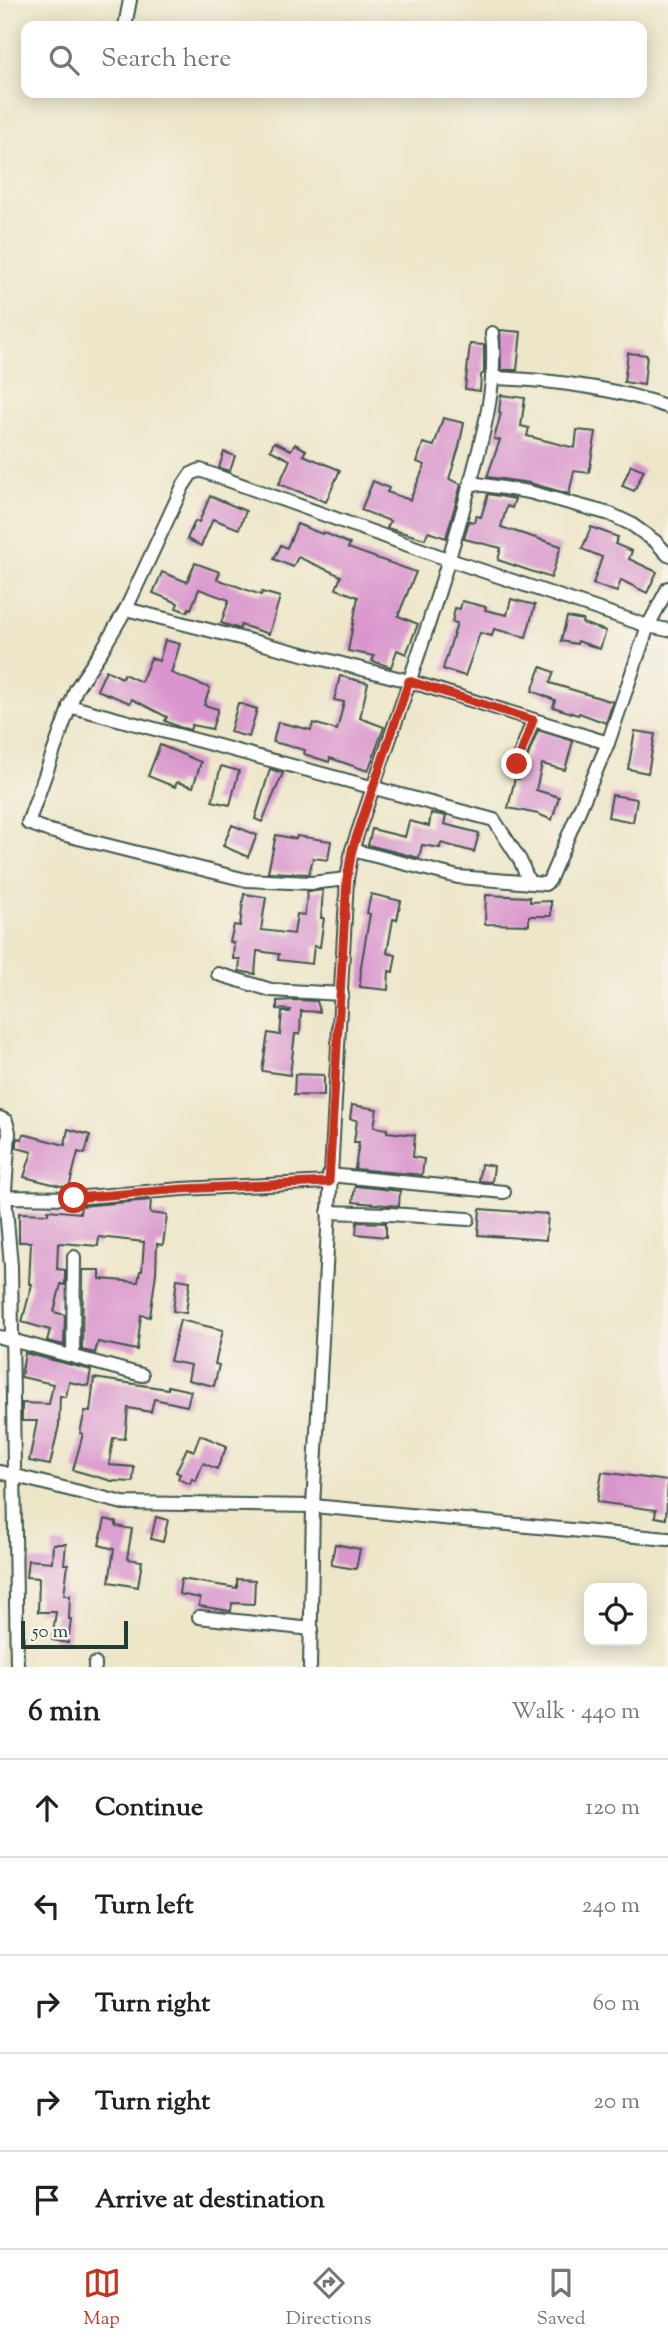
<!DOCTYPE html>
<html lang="en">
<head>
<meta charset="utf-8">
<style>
	body { margin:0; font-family:"Sorts Mill Goudy",serif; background:#f2f2f2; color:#222 }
	.controls { position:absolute; right:21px; bottom:21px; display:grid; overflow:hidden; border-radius:14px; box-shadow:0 4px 18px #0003 }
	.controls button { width:63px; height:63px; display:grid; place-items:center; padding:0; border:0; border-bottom:2px solid #e0e0e0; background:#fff; color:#222; font:35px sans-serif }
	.scale { position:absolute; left:21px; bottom:18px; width:107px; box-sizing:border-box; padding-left:7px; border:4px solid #1f3d34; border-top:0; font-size:19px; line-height:24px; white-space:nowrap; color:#1f3d34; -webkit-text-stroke:5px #f7f3e8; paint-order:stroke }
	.stop { position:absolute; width:21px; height:21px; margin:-16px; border:5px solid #c8321e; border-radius:50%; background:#fff }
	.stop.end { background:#c8321e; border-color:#fff; box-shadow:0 2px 7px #0008 }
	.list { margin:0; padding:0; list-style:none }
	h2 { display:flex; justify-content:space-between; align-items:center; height:91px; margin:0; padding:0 28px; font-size:30px }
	h2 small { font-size:23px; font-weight:400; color:#767676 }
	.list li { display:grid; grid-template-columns:46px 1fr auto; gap:21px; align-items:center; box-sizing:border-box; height:98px; padding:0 28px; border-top:2px solid #e0e0e0 }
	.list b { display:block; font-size:26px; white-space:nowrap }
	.list em { font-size:23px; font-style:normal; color:#767676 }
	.icon { flex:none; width:38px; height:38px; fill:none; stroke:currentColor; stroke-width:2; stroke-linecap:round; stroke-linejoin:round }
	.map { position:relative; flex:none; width:668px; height:1667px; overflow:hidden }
	.search { position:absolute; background:#fff; box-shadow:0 4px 18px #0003; left:21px; right:21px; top:21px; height:77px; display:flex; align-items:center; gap:18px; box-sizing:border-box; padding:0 24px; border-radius:14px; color:#767676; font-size:26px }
	.sheet { height:581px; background:#fff }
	nav { display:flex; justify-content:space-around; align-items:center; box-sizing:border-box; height:98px; border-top:2px solid #e0e0e0; background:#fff; font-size:19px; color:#767676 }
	nav a { display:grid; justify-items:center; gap:4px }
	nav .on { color:#c8321e }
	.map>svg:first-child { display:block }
</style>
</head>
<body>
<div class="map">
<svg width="668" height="1667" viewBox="0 0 668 1667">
	<rect width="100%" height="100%" fill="#f7f3e8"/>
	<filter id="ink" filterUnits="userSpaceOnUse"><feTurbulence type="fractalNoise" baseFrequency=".0143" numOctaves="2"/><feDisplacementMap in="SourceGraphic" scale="14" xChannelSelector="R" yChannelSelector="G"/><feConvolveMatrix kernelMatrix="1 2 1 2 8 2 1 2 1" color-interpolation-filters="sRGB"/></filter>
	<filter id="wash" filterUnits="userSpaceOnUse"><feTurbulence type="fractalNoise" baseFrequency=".00686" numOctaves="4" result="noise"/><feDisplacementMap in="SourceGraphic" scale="28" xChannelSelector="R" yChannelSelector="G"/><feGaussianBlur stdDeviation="1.57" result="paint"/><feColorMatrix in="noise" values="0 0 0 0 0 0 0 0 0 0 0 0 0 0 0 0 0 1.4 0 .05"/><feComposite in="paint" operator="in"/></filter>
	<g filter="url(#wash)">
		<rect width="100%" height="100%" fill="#ede6c9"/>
		<g id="blocks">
			<g fill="#d995cd">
				<path d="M500 330 521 332 517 370H501Z"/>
				<path d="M470 344 484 345V373L481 375 480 391 465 389Z"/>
				<path d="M628 353 647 355 644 385 624 382Z"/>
				<path d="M501 395 525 398 521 426 529 428 527 436 575 448 577 430 596 432 589 473 574 471 569 494 530 483 487 477 500 440 494 439 501 413 499 412Z"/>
				<path d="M443 418 464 423 459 447 449 479 461 484 446 538 428 532 425 539 387 528 390 521 361 510 373 481 389 488 387 492 410 500 425 465 417 462 423 443 434 446Z"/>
				<path d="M274 442 291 450 295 444 306 450 303 455 340 470 326 502 279 484 290 460 270 450Z"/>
				<path d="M224 452 235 456 230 471 219 468Z"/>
				<path d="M631 465 644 470 634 491 622 486Z"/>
				<path d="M488 494 515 499 512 508 507 506 501 527 561 546 551 578 498 560 501 548 464 539 469 521 474 522 476 516 481 517Z"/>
				<path d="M210 496 246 511 239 529 213 519 201 546 187 539 195 521 199 522Z"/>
				<path d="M297 524 322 534 323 532 350 544 348 548 416 572 398 616 418 624 406 654 397 650 391 667 372 661 374 656 348 651 358 597 336 589 341 576 298 557 293 567 274 559 281 545 287 548Z"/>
				<path d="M591 527 618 537 615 544 632 551 629 559 657 572 647 593 621 580 617 592 593 584 602 557 582 549Z"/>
				<path d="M195 563 220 572 217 579 261 595 262 592 280 597 269 634 241 625 240 629 221 623 229 600 199 589 191 609 189 608 187 612 176 608 178 603 153 593 162 572 187 582Z"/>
				<path d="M511 599 535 605 526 637 494 629 492 636 480 633 465 676 443 669 457 623 452 622 455 608 460 609 462 601 486 607 485 610 507 615Z"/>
				<path d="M567 617 583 620 582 623 606 631 600 649 578 641 577 644 561 641Z"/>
				<path d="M165 640 180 644 171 673 210 688 204 705 218 709 212 729 192 725 190 730 179 727 165 721 167 717 132 699 130 703 97 690 106 670 122 678 124 674 141 682 151 658 159 661Z"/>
				<path d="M541 667 554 672 550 683 613 702 606 723 579 713 578 715 553 707 555 700 532 691Z"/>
				<path d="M340 676 368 683 360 718 384 727 368 771 330 758 329 762 304 754 305 750 273 742 278 722 311 730 313 723 337 730 344 702 334 700Z"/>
				<path d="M238 703 257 709 249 737 230 732Z"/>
				<path d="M538 730 573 741 565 770 542 764 536 790 559 797 552 820 538 814 508 808 515 778 519 779Z"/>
				<path d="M635 731 655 734 648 773 628 769Z"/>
				<path d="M160 745 201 762 193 787 177 782 175 787 148 776Z"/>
				<path d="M221 766 239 771 230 805 212 801Z"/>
				<path d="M270 769 283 773 262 822 255 819Z"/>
				<path d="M612 795 637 799 633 822 608 817Z"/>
				<path d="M431 813 446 816 444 824 479 833 474 852 441 843 440 848 422 845 419 858 368 845 372 829 405 837 409 821 429 826Z"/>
				<path d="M232 825 257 835 248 857 223 846Z"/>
				<path d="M276 835 296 839 297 836 331 841 328 860 313 858 309 874 268 872Z"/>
				<path d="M323 890 321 918H324L320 947 314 946 312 964 278 960 279 954 257 951 255 974 239 971 240 959H233L234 943 230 942 234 925 240 926 244 894 266 897 261 930 294 934 297 914 305 915 307 892Z"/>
				<path d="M371 894 401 901 397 920 393 919 387 953 396 955 393 972 389 971 388 990 360 987 361 966 370 914 367 913Z"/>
				<path d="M486 895 530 897V902L551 901V916H529V925L485 924Z"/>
				<path d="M295 1000 317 1001 320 1012 301 1011 300 1034H295L290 1075 262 1071 268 1033 280 1035 282 1012H290L291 1010 277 1009V1001Z"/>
				<path d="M295 1074 324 1075V1096L294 1095Z"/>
				<path d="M352 1105 377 1109 374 1127 387 1129V1132L415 1135 413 1157 424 1159 422 1175 355 1169 359 1142H354L357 1120 350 1119Z"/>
				<path d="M68 1129 90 1135 85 1154 78 1152 69 1188 24 1177 32 1152 17 1148V1138L22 1139 23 1134 65 1145Z"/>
				<path d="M481 1164 494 1166 492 1182 479 1181Z"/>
				<path d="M355 1186 400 1191 399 1206 353 1202Z"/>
				<path d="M151 1200 150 1213 167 1215 163 1245 157 1244 156 1273 150 1317 141 1315 137 1350 98 1342 95 1353 82 1350 83 1272V1270H100V1279L138 1282 140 1271H142L144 1242 99 1237 98 1246 61 1243 58 1244 57 1269 65 1270V1285L61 1284 54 1312 65 1315 64 1345 47 1341 50 1330 22 1322 32 1284H29L31 1242H19V1213L48 1214V1210L80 1213 81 1206Z"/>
				<path d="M480 1209 548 1214 546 1240 478 1235Z"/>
				<path d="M357 1222 386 1223V1237L356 1234Z"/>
				<path d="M177 1279 190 1281 186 1313 173 1311Z"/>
				<path d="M180 1320 223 1330 215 1364 219 1365 214 1386 188 1380 191 1365 170 1361Z"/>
				<path d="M25 1353 91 1370 88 1386 69 1382 66 1397 60 1396 59 1425 50 1465 29 1461 37 1421H22V1403L49 1404 53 1384 21 1377Z"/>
				<path d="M94 1378 168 1389V1386L191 1391 187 1406 154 1399 151 1412 128 1408 125 1439 113 1438 109 1465 134 1467 133 1482 112 1481 73 1470 83 1434 80 1433 85 1411 90 1412Z"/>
				<path d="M200 1435 227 1446 217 1469 203 1463 196 1481 192 1479 190 1484 178 1479 180 1474 176 1472 187 1448 194 1451Z"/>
				<path d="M602 1472 668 1481 666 1519 655 1517 656 1510 597 1502Z"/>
				<path d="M156 1517 168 1520 163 1542 151 1539Z"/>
				<path d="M105 1519 116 1522V1526L132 1529 127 1559 142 1561 138 1587 109 1582 114 1549 99 1545Z"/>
				<path d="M53 1544H66L64 1564H68L64 1595H70L69 1619H71L68 1643 52 1640 56 1612H38L39 1578 26 1577 28 1560 52 1562Z"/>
				<path d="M335 1544 360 1549 356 1569 331 1565Z"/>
				<path d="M181 1579 237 1588V1579L255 1580 254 1604 232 1603 231 1611 199 1606 200 1598 179 1594Z"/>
			</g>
		</g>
	</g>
	<g filter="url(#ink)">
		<use href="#blocks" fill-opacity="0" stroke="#3e564a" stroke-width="2"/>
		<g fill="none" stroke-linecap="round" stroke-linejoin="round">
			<g stroke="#3e564a" stroke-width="16">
				<g id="street">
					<path d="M125 26 130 0"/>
					<path d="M492 378C551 380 613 387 668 407"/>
					<path d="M471 483 529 492 610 514 631 524 656 542 668 555"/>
					<path d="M126 609 409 681 608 743"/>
					<path d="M69 706 494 820 520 860 529 882"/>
					<path d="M517 763 533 720"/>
					<path d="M352 850 458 877 545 884 549 881 608 743 648 626 668 588"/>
					<path d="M347 879 311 883 246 880 50 831 28 823 76 689 102 650 126 609 183 486 191 474 200 470 450 560 648 626 668 630"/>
					<path d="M218 974 271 990 342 994"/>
					<path d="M0 1118 6 1121 9 1132 5 1191"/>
					<path d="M329 1175 504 1192"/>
					<path d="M0 1190 5 1191V1197L73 1198 182 1189 329 1182"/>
					<path d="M5 1197 11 1266 17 1667"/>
					<path d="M328 1212 389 1214 468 1219"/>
					<path d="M0 1337 142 1375"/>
					<path d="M73 1356 74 1257"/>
					<path d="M0 1472 123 1503 313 1506 668 1539"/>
					<path d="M199 1617 312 1629"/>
					<path d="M95 1667V1664"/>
					<path d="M310 1667 313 1506 347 879 352 850C391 732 435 615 467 495 481 443 498 387 492 333"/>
				</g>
			</g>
			<use href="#street" stroke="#fff" stroke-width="12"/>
		</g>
	</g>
	<g fill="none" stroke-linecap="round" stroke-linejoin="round" filter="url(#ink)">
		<path stroke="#c8321e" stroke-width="9" d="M74 1198 182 1189 329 1182 347 879 352 850 409 681 533 720 517 764"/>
	</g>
</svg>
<div class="controls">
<button><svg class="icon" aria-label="locate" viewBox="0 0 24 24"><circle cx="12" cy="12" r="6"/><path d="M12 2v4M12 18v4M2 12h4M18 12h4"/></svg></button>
</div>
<div class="scale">50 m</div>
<div class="stop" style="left:74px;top:1198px"></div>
<div class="stop end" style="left:517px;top:764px"></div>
<div class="search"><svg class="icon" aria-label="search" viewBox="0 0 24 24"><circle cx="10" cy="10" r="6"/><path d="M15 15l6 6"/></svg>Search here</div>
</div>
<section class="sheet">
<h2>6 min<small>Walk · 440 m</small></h2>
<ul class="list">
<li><svg class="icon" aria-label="ahead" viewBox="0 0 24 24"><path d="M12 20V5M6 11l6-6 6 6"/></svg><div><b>Continue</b></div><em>120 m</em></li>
<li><svg class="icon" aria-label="left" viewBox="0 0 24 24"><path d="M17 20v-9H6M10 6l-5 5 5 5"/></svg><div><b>Turn left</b></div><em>240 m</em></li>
<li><svg class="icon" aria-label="right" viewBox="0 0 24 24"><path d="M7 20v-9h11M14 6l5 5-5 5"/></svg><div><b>Turn right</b></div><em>60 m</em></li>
<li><svg class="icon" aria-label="right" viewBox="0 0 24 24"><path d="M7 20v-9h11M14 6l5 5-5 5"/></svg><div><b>Turn right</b></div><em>20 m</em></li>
<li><svg class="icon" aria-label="arrive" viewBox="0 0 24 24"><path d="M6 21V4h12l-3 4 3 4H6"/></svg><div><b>Arrive at destination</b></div></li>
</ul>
</section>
<nav>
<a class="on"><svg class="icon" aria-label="map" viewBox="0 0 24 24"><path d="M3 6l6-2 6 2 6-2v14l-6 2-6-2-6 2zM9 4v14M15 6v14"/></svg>Map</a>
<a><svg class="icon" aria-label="directions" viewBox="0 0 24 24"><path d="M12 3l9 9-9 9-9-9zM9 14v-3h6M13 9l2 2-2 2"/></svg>Directions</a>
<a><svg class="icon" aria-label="saved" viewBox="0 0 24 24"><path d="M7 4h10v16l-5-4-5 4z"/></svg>Saved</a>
</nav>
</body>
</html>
